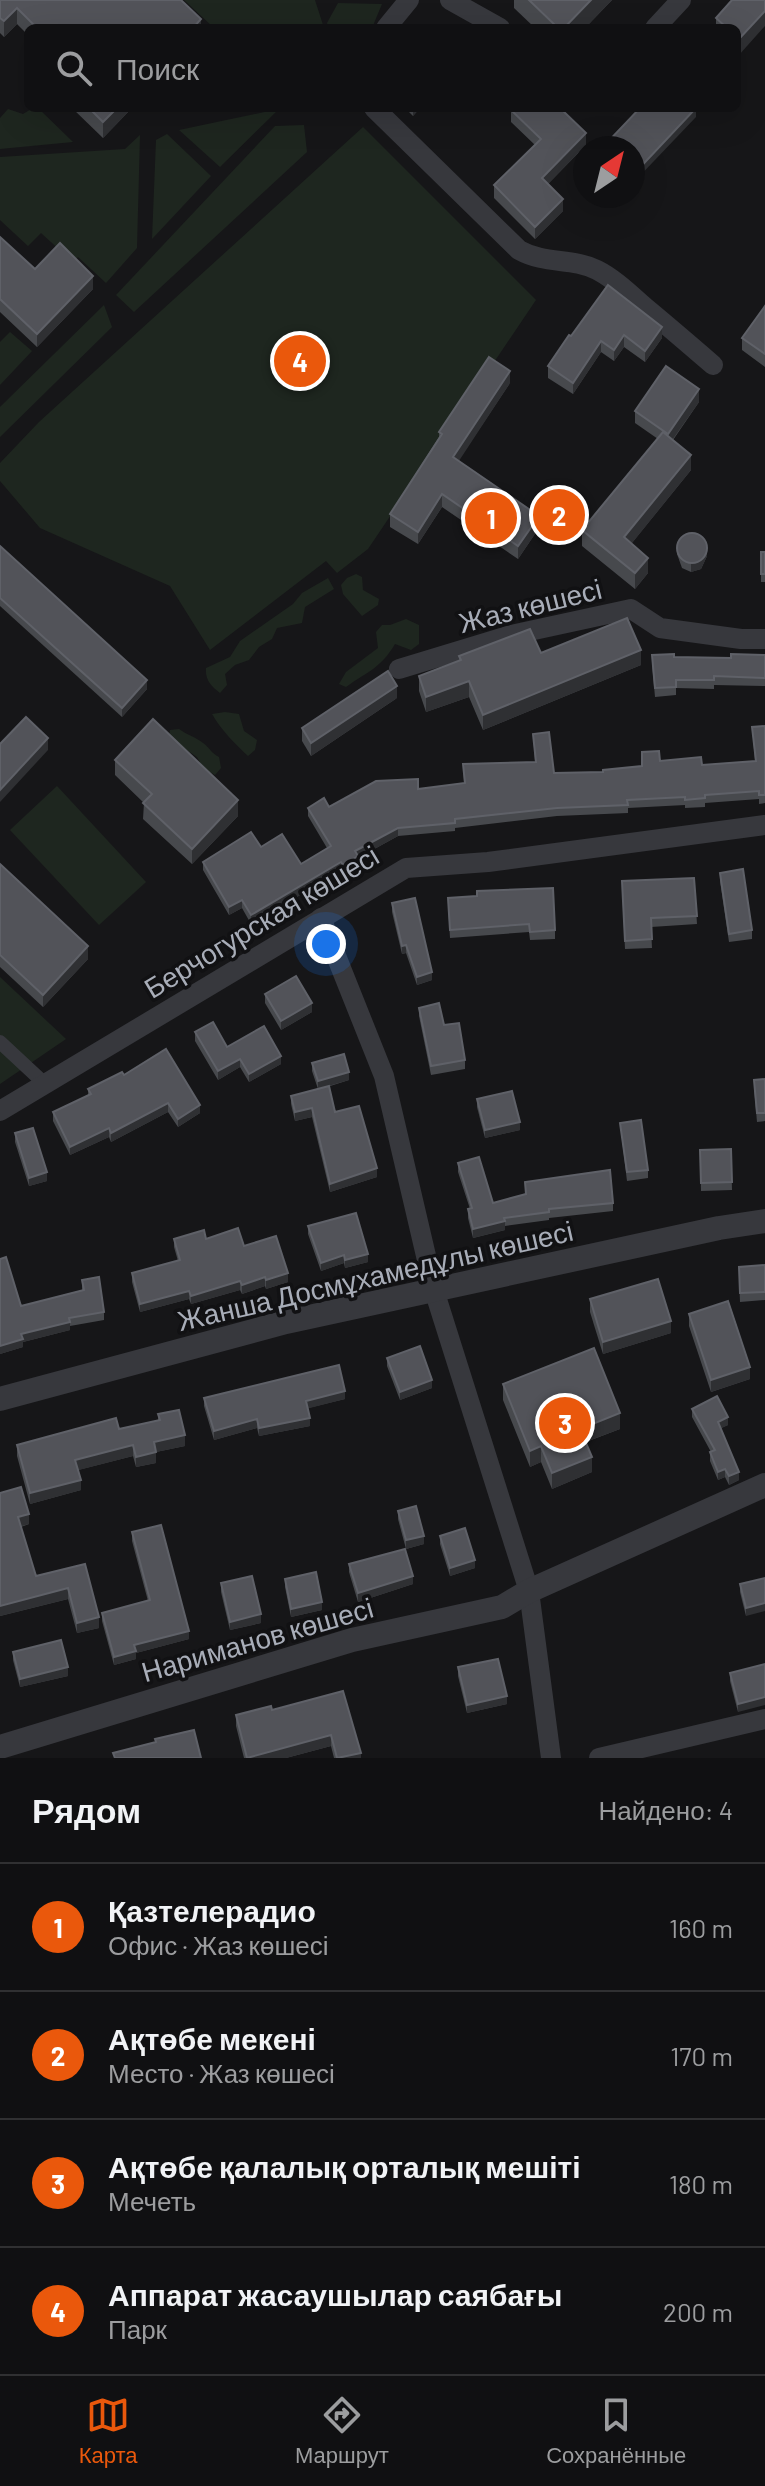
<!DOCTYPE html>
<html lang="ru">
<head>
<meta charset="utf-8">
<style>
	body { margin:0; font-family:Barlow,sans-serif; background:#19191b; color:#f1f3f6 }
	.compass { position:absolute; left:573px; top:136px; width:72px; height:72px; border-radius:50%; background:#101012; box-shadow:0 8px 32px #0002; rotate:35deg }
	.you { position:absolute; left:326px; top:944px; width:28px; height:28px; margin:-20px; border:6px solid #fff; border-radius:50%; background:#1a73e8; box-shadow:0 0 0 12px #1a73e833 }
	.badge { display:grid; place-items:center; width:52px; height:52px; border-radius:50%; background:#ea580c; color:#fff; font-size:26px; font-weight:700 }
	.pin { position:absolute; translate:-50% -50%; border:4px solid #fff; box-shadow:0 2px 8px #0006 }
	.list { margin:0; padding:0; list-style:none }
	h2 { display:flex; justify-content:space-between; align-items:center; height:104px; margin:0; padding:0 32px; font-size:34px }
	h2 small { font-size:26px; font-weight:400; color:#9c9d9f }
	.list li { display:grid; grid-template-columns:52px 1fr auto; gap:24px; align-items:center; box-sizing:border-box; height:128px; padding:0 32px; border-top:2px solid #303032 }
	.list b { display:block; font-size:30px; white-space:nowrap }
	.list p { margin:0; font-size:26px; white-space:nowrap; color:#9c9d9f }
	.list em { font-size:26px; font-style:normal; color:#9c9d9f }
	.icon { flex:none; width:44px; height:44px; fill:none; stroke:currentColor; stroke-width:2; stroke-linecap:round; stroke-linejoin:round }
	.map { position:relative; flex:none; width:765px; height:1758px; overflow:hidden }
	.search { position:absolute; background:#101012; box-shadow:0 8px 32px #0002; left:24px; right:24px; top:24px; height:88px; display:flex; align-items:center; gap:20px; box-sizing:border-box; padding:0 28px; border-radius:12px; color:#9c9d9f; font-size:30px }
	.sheet { height:616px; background:#101012 }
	nav { display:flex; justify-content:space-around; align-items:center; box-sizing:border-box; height:112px; border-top:2px solid #303032; background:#101012; font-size:22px; color:#9c9d9f }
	nav a { display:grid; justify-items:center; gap:4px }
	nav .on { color:#ea580c }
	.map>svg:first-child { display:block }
</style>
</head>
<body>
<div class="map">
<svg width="765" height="1758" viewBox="0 0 765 1758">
	<rect width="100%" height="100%" fill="#161618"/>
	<g fill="#1e261f">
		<path d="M184 0H315L324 28H214Z"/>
		<path d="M338 3 382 4 372 28H329L327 23Z"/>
		<path d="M33 108H38L73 142 0 149V118L8 109 23 114Z"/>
		<path d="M279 109 220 167 179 130Z"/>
		<path d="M304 125 307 152 134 312 116 295 275 126Z"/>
		<path d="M363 127 536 300 368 549 337 573 326 561 210 650 170 586 40 528 0 481V463L39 422Z"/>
		<path d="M167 134 211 176 152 239 156 140Z"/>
		<path d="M140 135 137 248 106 283 78 257 73 262 41 233 28 246 0 220V157L125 149Z"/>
		<path d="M104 305 112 327 0 437V407Z"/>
		<path d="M10 332 32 351 0 385V342Z"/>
		<path d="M356 574 362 577 363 590 379 599 378 605 362 616 343 594 341 585 347 578Z"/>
		<path d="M328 578 334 589 305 607 302 623 277 628 272 639 259 647 249 660 235 665 225 674 227 685 220 693C211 686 205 680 206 668L230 657 240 641 293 604 302 593Z"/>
		<path d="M406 619 419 625V644L411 650 395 644C380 669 368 671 346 687L339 684 346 672 378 648 376 632 382 625H390Z"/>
		<path d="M225 712 239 714 244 731 257 740 255 750 248 756C234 743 222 731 212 714Z"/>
		<path d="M179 729C187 735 196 737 203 743 210 748 211 753 219 757L221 768 215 775 203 768 197 757 169 738 170 730Z"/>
		<path d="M57 786 146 882 99 925 10 830Z"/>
		<path d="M0 977 66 1039 0 1084Z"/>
	</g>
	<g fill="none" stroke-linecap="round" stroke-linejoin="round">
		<path stroke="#37383d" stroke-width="14" d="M0 1042 44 1083"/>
		<g stroke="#37383d" stroke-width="20">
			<path d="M450 0 500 28"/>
			<path d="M386 28 409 0"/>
			<path d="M655 28 681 0"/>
			<path d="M374 108 519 250C546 265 571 257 597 270 615 279 631 295 646 308 669 327 691 346 713 365"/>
			<path d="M399 669 511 635 631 609 660 628 741 639H765"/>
			<path d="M321 918 384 1076 434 1290 529 1591 551 1758"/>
			<path d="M0 1111 406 868 488 862 765 825"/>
			<path d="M599 1758 765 1719"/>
		</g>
		<g stroke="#37383d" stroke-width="24">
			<path d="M0 1399 286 1322 719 1228 765 1221"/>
			<path d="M0 1747 352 1640 502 1607 529 1591 765 1485"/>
		</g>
	</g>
	<g fill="#47494d">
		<path d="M0 0 201 28H28V35L17 24 4 37 0 33Z"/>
		<path d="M514 0H612L585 28H535L514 8Z"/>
		<path d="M765 0 739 55 737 53V28H716V18Z"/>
		<path d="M72 108H132L103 138Z"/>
		<path d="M405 108H420L413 116Z"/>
		<path d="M511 110 586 145 548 184 563 211 535 239 494 198V185L535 145 511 122Z"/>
		<path d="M0 237 35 269 93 289 37 347 0 312Z"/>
		<path d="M765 306V367L742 350V338Z"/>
		<path d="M662 327V338L645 362 624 347 614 361 601 352 573 394 548 378V366L571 336Z"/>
		<path d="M510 383 458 461 539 528 518 559 442 507 418 544 390 527V514L439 437V432Z"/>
		<path d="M699 402 673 440 691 470 631 544 648 573 635 589 582 546V530L658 439 635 423V411Z"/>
		<path d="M677 545 707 556 701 569 691 572 682 568 677 554Z"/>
		<path d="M0 546 147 689 122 717 0 606Z"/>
		<rect x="761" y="552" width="4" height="30"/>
		<path d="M541 653 641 665 483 730 469 697 426 712 419 691V676L459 661V656Z"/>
		<path d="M765 655V686L714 685V689L676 688V695L655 697 652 664 674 657 731 658Z"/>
		<path d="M397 698 311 756 302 741V728Z"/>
		<path d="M765 726V803L759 804V799L705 803V807L685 808V805L628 808V813L557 816 455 828V831L398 836 358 858V864L343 873 341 871 251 924 242 908 229 915 203 870V862L261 847 301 864 327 848 308 816V808L329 807 418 789 464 783 463 764 535 762 533 734 554 773 603 772 642 766 660 761 702 765 755 761 752 727Z"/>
		<path d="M115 760 238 816 192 864 143 819 144 803 115 775Z"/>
		<path d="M0 864 88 959 43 1007 0 967Z"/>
		<path d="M720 873 752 930V939L729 942 720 881Z"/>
		<path d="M694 878 697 924 651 927 652 948 625 949 622 889Z"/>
		<path d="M392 903 432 980 417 985 406 953 402 954 392 912Z"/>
		<path d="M448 906 555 930V939L530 940 529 932 450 938Z"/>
		<path d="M265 994 312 1012 281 1030 265 1003Z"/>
		<path d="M419 1008 444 1025 465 1060V1069L431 1075 419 1016Z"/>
		<path d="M195 1032 227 1047 281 1064 249 1082 240 1067 218 1080 195 1041Z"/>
		<path d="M312 1063 349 1080 324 1088 335 1112 377 1177 330 1192 312 1117 295 1121 291 1104V1096L318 1089 312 1071Z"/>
		<path d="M124 1075 200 1113 178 1127 168 1112 111 1142 109 1137 70 1155 53 1121V1112L88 1095V1089Z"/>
		<path d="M765 1079V1121L757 1122 754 1088Z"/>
		<path d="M477 1099 520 1130 485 1138 477 1107Z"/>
		<path d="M620 1123 648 1170V1178L627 1181Z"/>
		<path d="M15 1133 47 1181 29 1186 15 1142Z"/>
		<path d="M731 1149 732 1190 701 1191 700 1150Z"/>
		<path d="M458 1163 493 1203 525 1194V1182L613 1203V1211L549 1218V1220L505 1226V1230L473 1238 468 1218V1209H470L458 1172Z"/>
		<path d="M308 1226 368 1262 345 1268 344 1263 321 1271 308 1234Z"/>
		<path d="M174 1239H206L244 1246 288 1282 266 1289 265 1286 242 1294 240 1290 191 1304 189 1299 140 1312 132 1282V1273L178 1261 174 1247Z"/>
		<path d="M0 1259 21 1306 82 1290V1280L104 1312V1320L70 1326V1330L23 1342V1347L0 1354Z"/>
		<path d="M765 1265V1300L740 1302 739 1275Z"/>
		<path d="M590 1299 671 1333 603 1354 590 1312Z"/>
		<path d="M689 1314 750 1379 711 1392 689 1326Z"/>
		<path d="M387 1358 432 1388 400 1400 387 1366Z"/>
		<path d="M503 1384 620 1429 586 1442 592 1472 552 1489 541 1462 530 1467 503 1400Z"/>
		<path d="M204 1398 345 1399 308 1408 310 1426 259 1436 257 1428 214 1440 204 1406Z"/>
		<path d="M692 1409 728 1425 721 1428 739 1480 729 1485 725 1477 718 1480 710 1461V1452H711L692 1417Z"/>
		<path d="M158 1414 185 1446 156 1452V1463L136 1467 133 1456 78 1470 81 1490 30 1504 17 1456V1445L119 1429 158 1420Z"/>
		<path d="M0 1493 29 1524 21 1527 36 1576 85 1564 99 1628 77 1633 68 1599 0 1616Z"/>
		<path d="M398 1511 424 1544 406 1549 398 1519Z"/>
		<path d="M132 1532 189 1639 136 1653V1659L114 1665 102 1621V1613L148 1601 132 1541Z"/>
		<path d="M440 1536 475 1568 450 1576 440 1544Z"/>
		<path d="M349 1564 413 1584 358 1602 349 1572Z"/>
		<path d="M765 1578 746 1616 740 1592V1584Z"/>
		<path d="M285 1579 322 1610 291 1617 285 1587Z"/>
		<path d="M221 1583 261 1623 230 1630 221 1592Z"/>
		<path d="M13 1652 68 1676 20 1687 13 1660Z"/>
		<path d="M765 1664 738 1712 730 1681V1673Z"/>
		<path d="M458 1667 507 1704 467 1713 458 1676Z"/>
		<path d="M343 1691 361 1758H334L331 1746 286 1758H244L236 1726V1715L272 1710Z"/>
	</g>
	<g fill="#2f3033">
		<path d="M591 0H612L585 28H564Z"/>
		<path d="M17 8V24L4 37V21Z"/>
		<path d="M765 11V26L739 55V39Z"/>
		<path d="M201 19V28H193Z"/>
		<path d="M117 108H132L103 138V122Z"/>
		<path d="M413 108H420L413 116Z"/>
		<path d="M696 108V117L633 183V175Z"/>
		<path d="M586 133V145L542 190V178Z"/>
		<path d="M563 199V211L535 239V227Z"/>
		<path d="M93 276V289L37 347V334Z"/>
		<path d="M662 327V338L645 362V351Z"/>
		<path d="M624 335V347L614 361V350Z"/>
		<path d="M601 341V352L573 394V383Z"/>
		<path d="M510 371V383L453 470V457Z"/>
		<path d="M699 389V402L668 446V434Z"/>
		<path d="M691 455V470L624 553V537Z"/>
		<path d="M442 494V507L418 544V532Z"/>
		<path d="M539 516V528L518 559V546Z"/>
		<path d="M707 548V556L701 569 691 572V563Z"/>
		<path d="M648 558V573L635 589V573Z"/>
		<path d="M641 650V665L483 730V715Z"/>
		<path d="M147 680V689L122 717V708Z"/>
		<path d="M469 681V697L426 712V697Z"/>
		<path d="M397 686V698L311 756V743Z"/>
		<path d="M48 738V750L0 802V790Z"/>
		<path d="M238 800V816L192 864V849Z"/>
		<path d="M398 828V836L358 858V864L343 873V865L355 851Z"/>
		<path d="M341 862V871L251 924V915Z"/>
		<path d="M242 900V908L229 915V907Z"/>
		<path d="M406 945V953L402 954V946Z"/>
		<path d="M88 946V959L43 1007V995Z"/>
		<path d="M432 972V980L417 985V977Z"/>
		<path d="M312 1003V1012L281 1030V1021Z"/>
		<path d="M281 1056V1064L249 1082V1074Z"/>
		<path d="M240 1059V1067L218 1080V1071Z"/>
		<path d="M349 1072V1080L318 1089V1081Z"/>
		<path d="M168 1103V1112L111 1142V1133Z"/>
		<path d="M200 1105V1113L178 1127V1119Z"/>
		<path d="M312 1108V1117L295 1121V1112Z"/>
		<path d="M520 1122V1130L485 1138V1130Z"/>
		<path d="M109 1128V1137L70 1155V1147Z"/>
		<path d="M377 1168V1177L330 1192V1184Z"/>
		<path d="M47 1172V1181L29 1186V1178Z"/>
		<path d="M505 1221V1230L473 1238V1229Z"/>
		<path d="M368 1254V1262L345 1268V1260Z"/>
		<path d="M344 1255V1263L321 1271V1263Z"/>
		<path d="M288 1273V1282L266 1289V1280Z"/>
		<path d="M265 1277V1286L242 1294V1285Z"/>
		<path d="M240 1281V1290L191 1304V1296Z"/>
		<path d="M189 1291V1299L140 1312V1304Z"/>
		<path d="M671 1321V1333L603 1354V1342Z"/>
		<path d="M70 1322V1330L23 1342V1347L0 1354V1346L21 1334Z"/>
		<path d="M750 1367V1379L711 1392V1380Z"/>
		<path d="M432 1380V1388L400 1400V1392Z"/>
		<path d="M345 1391V1399L306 1409V1401Z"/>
		<path d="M620 1413V1429L580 1444V1429Z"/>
		<path d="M728 1417V1425L718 1430V1422Z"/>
		<path d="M310 1418V1426L259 1436V1428Z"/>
		<path d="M257 1419V1428L214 1440V1431Z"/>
		<path d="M185 1435V1446L156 1452V1463L136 1467V1457L154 1442Z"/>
		<path d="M133 1445V1456L75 1471V1460Z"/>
		<path d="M541 1446V1462L530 1467V1451Z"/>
		<path d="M592 1457V1472L552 1489V1473Z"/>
		<path d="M725 1469V1477L718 1480V1472Z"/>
		<path d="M739 1472V1480L729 1485V1476Z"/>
		<path d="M81 1480V1490L30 1504V1493Z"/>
		<path d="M29 1514V1524L18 1527V1517Z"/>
		<path d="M424 1536V1544L406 1549V1540Z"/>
		<path d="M475 1560V1568L450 1576V1568Z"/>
		<path d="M413 1576V1584L358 1602V1593Z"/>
		<path d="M68 1588V1599L0 1616V1606Z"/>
		<path d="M322 1602V1610L291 1617V1609Z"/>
		<path d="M765 1603V1611L746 1616V1608Z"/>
		<path d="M261 1614V1623L230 1630V1622Z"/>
		<path d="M99 1617V1628L77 1633V1623Z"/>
		<path d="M189 1631V1639L136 1653V1659L114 1665V1657L134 1645Z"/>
		<path d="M68 1667V1676L20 1687V1679Z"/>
		<path d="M507 1696V1704L467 1713V1705Z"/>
		<path d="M765 1697V1705L738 1712V1704Z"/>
		<path d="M331 1735V1746L286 1758H247Z"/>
		<path d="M361 1753V1758H341Z"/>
	</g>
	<g fill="#525359" stroke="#5f6168" stroke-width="2">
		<path d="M0 0H181L201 19 193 28H37L17 8 4 21 0 18Z"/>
		<path d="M529 0H591L564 28H558Z"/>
		<path d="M732 0H765V11L739 39 737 37V28H727L716 18Z"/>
		<path d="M89 108H117L103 122Z"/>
		<path d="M513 108H560L586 133 542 178 563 199 535 227 494 185 541 139 511 110Z"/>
		<path d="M640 108H696L633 175V148H602Z"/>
		<path d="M0 237 35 269 60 243 93 276 37 334 0 299Z"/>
		<path d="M608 285 662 327 645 351 624 335 614 350 601 341 573 383 548 366 569 335 571 336Z"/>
		<path d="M765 306V354L742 338Z"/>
		<path d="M489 357 510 371 453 457 539 516 518 546 442 494 418 532 390 514 442 434 439 432Z"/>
		<path d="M666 366 699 389 668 434 635 411Z"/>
		<path d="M663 432 691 455 624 537 648 558 635 573 582 530Z"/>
		<circle cx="692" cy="548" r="15"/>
		<path d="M0 546 147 680 122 708 0 598Z"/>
		<rect x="761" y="552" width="4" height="22"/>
		<path d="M627 618 641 650 483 715 469 681 426 697 419 676 461 660 459 656 530 629 541 653Z"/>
		<path d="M674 654V657L731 658V654L765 655V678L714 676V680H676V687L655 688 652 655Z"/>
		<path d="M388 671 397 686 311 743 302 728Z"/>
		<path d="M26 717 48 738 0 790V744Z"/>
		<path d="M153 719 238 800 192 849 143 803 152 794 115 760Z"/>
		<path d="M765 726V795H759V791L705 795V798L685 800V797L627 800 628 805 557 808 455 819V823L398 828 355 851 358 856 343 865 341 862 251 915 242 900 229 907 203 862 251 832 261 847 282 834 301 864 331 846 308 808 324 798 329 807 376 781 418 779V789L465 783 463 764 536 762 533 734 549 732 554 773 603 772V770L642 766V752L659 751 660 761 701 757 702 765 756 761 752 727Z"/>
		<path d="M0 864 88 946 43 995 0 955Z"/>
		<path d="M743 869 752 930 729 934 720 873Z"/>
		<path d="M694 878 697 916 651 918 652 939 625 941 622 881Z"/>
		<path d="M553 888 555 930 530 932 529 924 450 930 448 898 477 896V891Z"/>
		<path d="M415 898 432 972 417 977 406 945 402 946 392 903Z"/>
		<path d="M296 976 312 1003 281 1021 265 994Z"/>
		<path d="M439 1003 444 1025 459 1023 465 1060 431 1066 419 1008Z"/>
		<path d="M213 1022 227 1047 264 1026 281 1056 249 1074 240 1059 218 1071 195 1032Z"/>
		<path d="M166 1049 200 1105 178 1119 168 1103 111 1133 109 1128 70 1147 53 1112 91 1094 88 1089 122 1072 124 1075Z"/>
		<path d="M344 1054 349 1072 318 1081 312 1063Z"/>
		<path d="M765 1079V1113H757L754 1080Z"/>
		<path d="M329 1086 335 1112 359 1106 377 1168 330 1184 312 1108 295 1112 291 1096Z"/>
		<path d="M512 1091 520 1122 485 1130 477 1099Z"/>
		<path d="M641 1120 648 1170 627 1172 620 1123Z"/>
		<path d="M33 1128 47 1172 29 1178 15 1133Z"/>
		<path d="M731 1149 732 1182 701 1183 700 1150Z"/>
		<path d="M479 1157 493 1203 526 1194 525 1182 610 1170 613 1203 549 1209V1212L504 1218 505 1221 473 1229 468 1209 472 1208 458 1163Z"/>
		<path d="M356 1213 368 1254 345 1260 344 1255 321 1263 308 1226Z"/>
		<path d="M238 1228 244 1246 276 1236 288 1273 266 1280 265 1277 242 1285 240 1281 191 1296 189 1291 140 1304 132 1273 180 1260 174 1239 204 1230 206 1239Z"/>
		<path d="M6 1257 21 1306 84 1290 82 1280 99 1277 104 1312 69 1318 70 1322 21 1334 23 1339 0 1346V1259Z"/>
		<path d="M765 1265V1292L740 1293 739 1267Z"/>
		<path d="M658 1279 671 1321 603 1342 590 1299Z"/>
		<path d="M728 1301 750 1367 711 1380 689 1314Z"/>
		<path d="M420 1346 432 1380 400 1392 387 1358Z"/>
		<path d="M594 1348 620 1413 580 1429 592 1457 552 1473 541 1446 530 1451 503 1384Z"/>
		<path d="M339 1365 345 1391 306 1401 310 1418 259 1428 257 1419 214 1431 204 1398Z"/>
		<path d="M717 1396 728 1417 718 1422 739 1472 729 1476 725 1469 718 1472 710 1452 715 1450 692 1409Z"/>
		<path d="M179 1410 185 1435 154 1442 156 1452 136 1457 133 1445 75 1460 81 1480 30 1493 17 1445 116 1418 119 1429 160 1420 158 1414Z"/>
		<path d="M21 1487 29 1514 18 1517 36 1576 85 1564 99 1617 77 1623 68 1588 0 1606V1493Z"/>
		<path d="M416 1506 424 1536 406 1540 398 1511Z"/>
		<path d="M161 1525 189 1631 134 1645 136 1651 114 1657 102 1613 150 1600 132 1532Z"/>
		<path d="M465 1528 475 1560 450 1568 440 1536Z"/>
		<path d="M405 1549 413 1576 358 1593 349 1564Z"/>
		<path d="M316 1572 322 1602 291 1609 285 1579Z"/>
		<path d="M252 1576 261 1614 230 1622 221 1583Z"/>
		<path d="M765 1578V1603L746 1608 740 1584Z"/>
		<path d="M61 1640 68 1667 20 1679 13 1652Z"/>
		<path d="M498 1659 507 1696 467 1705 458 1667Z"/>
		<path d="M765 1664V1697L738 1704 730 1673Z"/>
		<path d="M343 1691 361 1753 337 1758 331 1735 247 1758 236 1715 271 1706 272 1710Z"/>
		<path d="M194 1730 201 1758H115L113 1753 156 1742 155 1739Z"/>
	</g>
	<g text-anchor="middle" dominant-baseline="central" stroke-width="7" stroke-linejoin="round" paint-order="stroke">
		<g font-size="28" fill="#a8adb8" stroke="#111113">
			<text transform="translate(530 605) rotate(-14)">Жаз көшесі</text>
			<text transform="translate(261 921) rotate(-31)">Берчогурская көшесі</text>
			<text transform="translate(375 1275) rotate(-13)">Жанша Досмұхамедұлы көшесі</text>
			<text transform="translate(257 1639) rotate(-16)">Нариманов көшесі</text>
		</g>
	</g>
</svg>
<svg class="compass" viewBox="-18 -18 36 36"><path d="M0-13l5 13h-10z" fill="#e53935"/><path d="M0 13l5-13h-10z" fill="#9c9d9f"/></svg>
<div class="you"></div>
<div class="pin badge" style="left:491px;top:518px">1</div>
<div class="pin badge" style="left:559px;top:515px">2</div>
<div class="pin badge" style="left:565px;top:1423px">3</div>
<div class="pin badge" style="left:300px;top:361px">4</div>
<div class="search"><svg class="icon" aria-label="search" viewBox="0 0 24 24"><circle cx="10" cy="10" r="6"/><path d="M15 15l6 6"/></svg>Поиск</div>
</div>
<section class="sheet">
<h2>Рядом<small>Найдено: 4</small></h2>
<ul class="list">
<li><span class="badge">1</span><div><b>Қазтелерадио</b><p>Офис · Жаз көшесі</p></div><em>160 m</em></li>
<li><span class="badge">2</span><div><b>Ақтөбе мекені</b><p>Место · Жаз көшесі</p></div><em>170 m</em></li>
<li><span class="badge">3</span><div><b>Ақтөбе қалалық орталық мешіті</b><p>Мечеть</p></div><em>180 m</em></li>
<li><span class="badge">4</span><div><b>Аппарат жасаушылар саябағы</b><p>Парк</p></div><em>200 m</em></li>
</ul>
</section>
<nav>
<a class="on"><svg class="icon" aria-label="map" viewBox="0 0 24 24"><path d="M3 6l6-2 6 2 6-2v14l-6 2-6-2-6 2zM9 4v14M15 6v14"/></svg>Карта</a>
<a><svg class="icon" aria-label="directions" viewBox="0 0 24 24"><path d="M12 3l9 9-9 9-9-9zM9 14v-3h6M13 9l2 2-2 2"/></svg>Маршрут</a>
<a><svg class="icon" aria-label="saved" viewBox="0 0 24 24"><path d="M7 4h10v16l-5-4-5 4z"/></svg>Сохранённые</a>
</nav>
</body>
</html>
